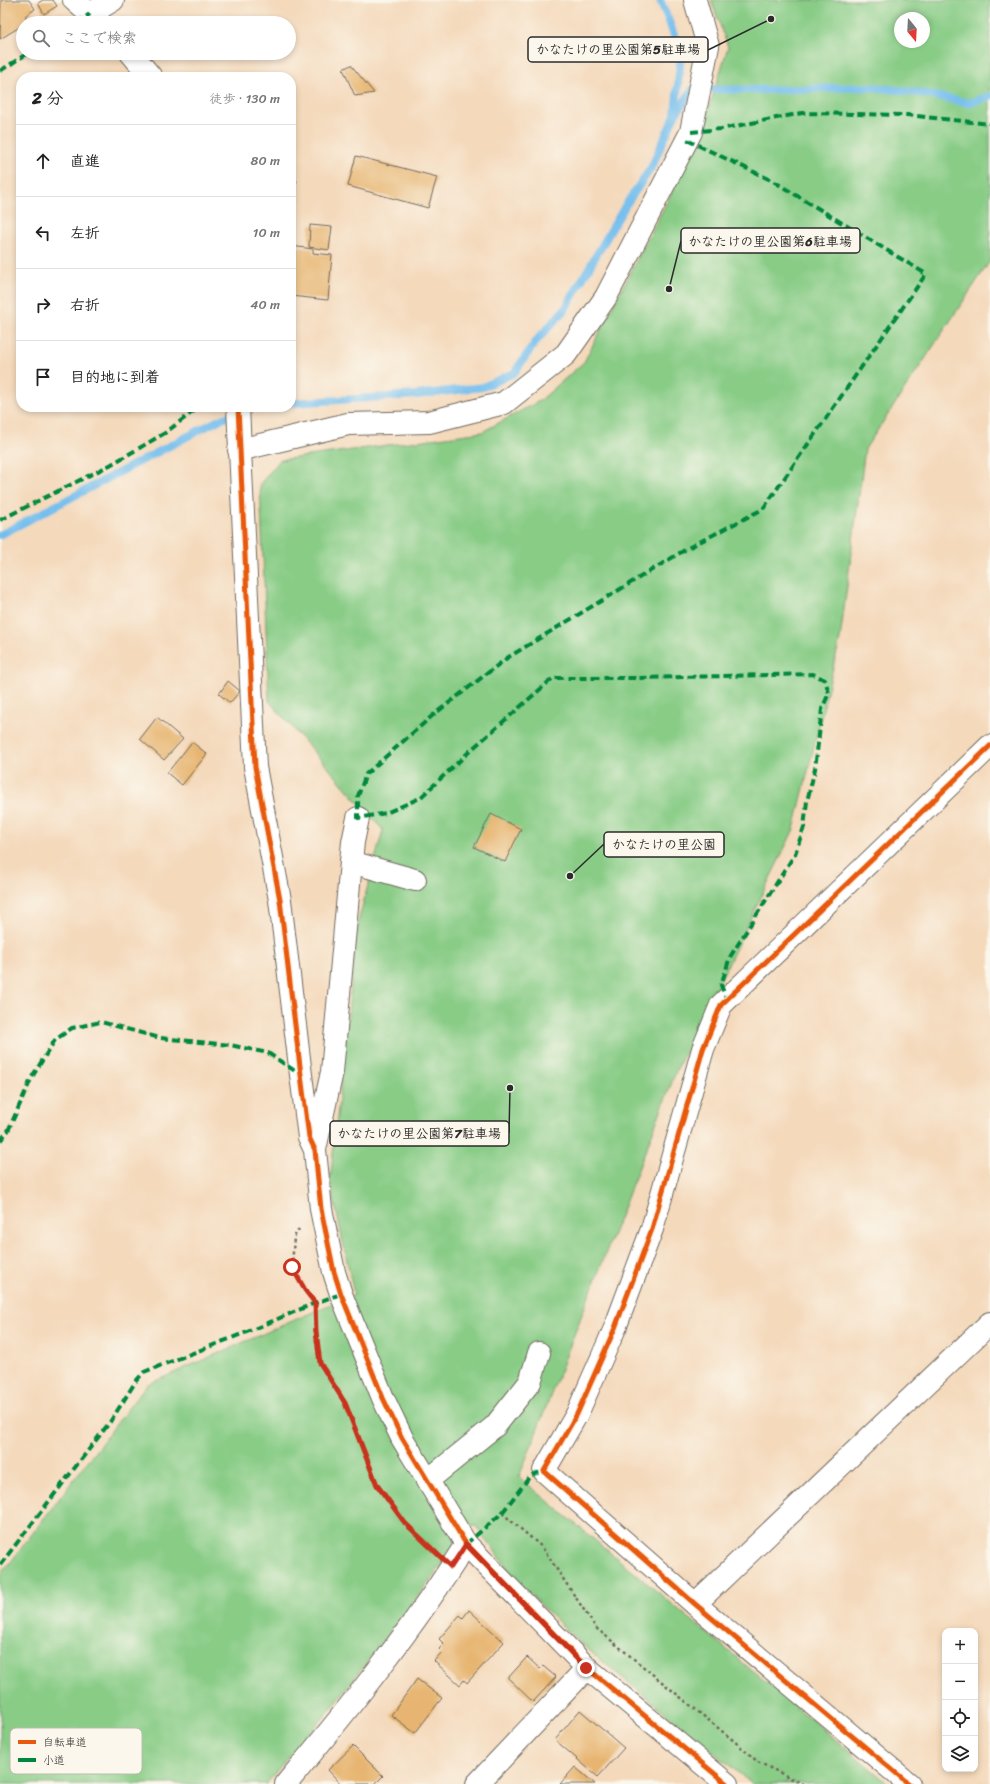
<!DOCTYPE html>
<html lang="ja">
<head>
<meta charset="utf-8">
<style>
	body { margin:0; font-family:Sriracha,"Klee One",sans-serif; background:#f6f6f6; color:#222 }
	.controls { position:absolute; right:12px; bottom:12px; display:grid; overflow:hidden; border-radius:8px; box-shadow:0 2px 6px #0003 }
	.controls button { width:36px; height:36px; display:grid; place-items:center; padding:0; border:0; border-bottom:1px solid #e0e0e0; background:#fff; color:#222; font:20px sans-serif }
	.compass { position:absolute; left:894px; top:12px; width:36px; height:36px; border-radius:50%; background:#fff; box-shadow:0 2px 6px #0003; rotate:162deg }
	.stop { position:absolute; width:12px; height:12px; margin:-9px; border:3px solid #c8321e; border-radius:50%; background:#fff }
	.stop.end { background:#c8321e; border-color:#fff; box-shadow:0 1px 4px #0008 }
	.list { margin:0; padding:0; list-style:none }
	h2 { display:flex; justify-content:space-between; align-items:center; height:52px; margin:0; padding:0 16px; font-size:17px }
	h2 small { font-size:13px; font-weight:400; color:#767676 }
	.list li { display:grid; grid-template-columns:26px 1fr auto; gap:12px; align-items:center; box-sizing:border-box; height:72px; padding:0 16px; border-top:1px solid #e0e0e0 }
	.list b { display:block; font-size:15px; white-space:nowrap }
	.list em { font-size:13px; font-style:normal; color:#767676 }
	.icon { flex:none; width:22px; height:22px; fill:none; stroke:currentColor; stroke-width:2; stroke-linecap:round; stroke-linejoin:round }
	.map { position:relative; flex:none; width:990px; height:1784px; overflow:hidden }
	.search { position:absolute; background:#fff; box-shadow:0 2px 6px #0003; left:16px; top:16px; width:280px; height:44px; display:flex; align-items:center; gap:10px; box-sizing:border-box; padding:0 14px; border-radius:22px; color:#767676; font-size:15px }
	.panel { position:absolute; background:#fff; box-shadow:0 2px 6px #0003; left:16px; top:72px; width:280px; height:340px; border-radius:16px }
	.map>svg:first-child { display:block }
</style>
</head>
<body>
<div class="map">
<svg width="990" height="1784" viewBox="0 0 990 1784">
	<rect width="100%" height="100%" fill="#fbf7ec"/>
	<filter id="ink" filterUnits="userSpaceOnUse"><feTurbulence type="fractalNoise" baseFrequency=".025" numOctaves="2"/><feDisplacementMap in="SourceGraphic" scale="8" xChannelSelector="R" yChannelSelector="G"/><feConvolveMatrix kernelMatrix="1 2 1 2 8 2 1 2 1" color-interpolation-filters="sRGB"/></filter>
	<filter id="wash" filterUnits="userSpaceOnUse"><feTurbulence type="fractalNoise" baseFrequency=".012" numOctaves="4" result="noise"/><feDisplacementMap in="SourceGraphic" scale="16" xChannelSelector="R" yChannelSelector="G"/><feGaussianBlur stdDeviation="0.9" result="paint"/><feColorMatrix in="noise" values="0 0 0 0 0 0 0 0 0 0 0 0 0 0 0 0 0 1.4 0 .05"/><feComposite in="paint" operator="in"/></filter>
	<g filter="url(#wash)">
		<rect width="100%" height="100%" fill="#f4d9bb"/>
		<path fill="#88cc86" stroke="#5a7c58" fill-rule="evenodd" d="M711 0H990V261L865 449 840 639 794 829 677 1069 519 1477 889 1784H752L579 1642 519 1583 474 1524 326 1715 266 1784H0V1576L146 1385 354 1294 330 1181 358 922 383 830 269 701 260 484 280 460 482 432 541 400 584 362 699 140 728 47ZM900 18H924V42H900Z"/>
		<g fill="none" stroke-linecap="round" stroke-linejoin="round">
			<g stroke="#73beed" stroke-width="8">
				<path d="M676 114 693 89 768 90 872 87 920 93 969 103 990 96"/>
				<path d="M291 403 416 395 483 387 514 373 537 340 565 309 625 206 651 168 675 115 681 54 668 19 660 0"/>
				<path d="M0 535 217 421 253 407"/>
			</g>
		</g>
		<g id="blocks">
			<g fill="#e7b571">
				<path d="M1 0H29L35 9 25 16 29 22 23 23V25L0 39Z"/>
				<path d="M43 0H53L57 6 44 14 38 3Z"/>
				<path d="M351 65 374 93 355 96 343 69Z"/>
				<path d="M356 156 437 177 428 208 348 186Z"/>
				<path d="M291 170 297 182 291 185Z"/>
				<path d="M310 225 332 227 329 250 309 247Z"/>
				<path d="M291 246 313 249V253L332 255 328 300 291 296Z"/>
				<path d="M228 681 240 691 230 703 219 694Z"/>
				<path d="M157 717 183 739 164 760 140 739Z"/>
				<path d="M192 742 207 754 182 785 167 773Z"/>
				<path d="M491 814 521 829 505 862 474 847Z"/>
				<path d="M469 1610 504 1642 467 1683 464 1680 460 1685 434 1661 442 1652 439 1649 444 1644 439 1639 460 1615 463 1618Z"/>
				<path d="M527 1657 540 1669 543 1666 556 1677 533 1702 508 1678Z"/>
				<path d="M417 1679 442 1698 415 1733 391 1715Z"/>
				<path d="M580 1710 624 1748 598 1777 555 1740Z"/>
				<path d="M353 1746 383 1776 375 1784H341L328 1770Z"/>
				<path d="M575 1767 595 1784H560Z"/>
			</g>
		</g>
	</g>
	<g filter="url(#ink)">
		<use href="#blocks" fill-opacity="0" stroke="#71685d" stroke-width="1"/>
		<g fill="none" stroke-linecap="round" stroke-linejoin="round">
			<g stroke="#71685d" stroke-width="24">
				<g id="minor">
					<path d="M74 0 100 23"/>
					<path d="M90 14 113 0"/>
					<path d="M131 53 151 77"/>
					<path d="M238 407 255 767 280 900 301 1075 309 1137 315 1150 321 1209 334 1272 341 1294 383 1398 402 1438 466 1544 587 1668 727 1784"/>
					<path d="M239 450 348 424 429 422 504 403 566 354 606 297 691 132 708 46 695 0"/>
					<path d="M351 862 415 880"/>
					<path d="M316 1145 332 1072 351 862 353 842 358 818"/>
					<path d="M427 1481 495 1426 530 1382 539 1353"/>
					<path d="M695 1604 990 1323"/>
					<path d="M286 1784C350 1707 413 1629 466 1544"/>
					<path d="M477 1784 587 1668"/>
					<path d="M909 1784 695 1604 544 1471 577 1414 615 1328 652 1229 703 1049 721 1005 990 746"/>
				</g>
			</g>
			<g stroke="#71685d" stroke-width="2.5" stroke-dasharray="3 3" stroke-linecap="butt">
				<path d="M299 1229 294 1237 292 1267 305 1290 315 1303V1331L320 1363 345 1403 377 1485 405 1523 432 1549"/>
				<path d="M502 1513 542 1547 596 1628 734 1741 758 1762 803 1784"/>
			</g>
			<use href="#minor" stroke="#fff" stroke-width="22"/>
			<g stroke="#00873e" stroke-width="4" stroke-dasharray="8 4" stroke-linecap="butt">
				<path d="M76 23 90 14"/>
				<path d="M0 71 28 53"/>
				<path d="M691 132 721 129 802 113 907 115 990 124"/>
				<path d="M687 140 773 181 926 274 763 509 688 548 507 658 432 716 366 774 358 796V818L386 813 420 798 471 750 553 678H638L813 674 825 680 829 693 822 709 815 769 807 801 804 827 795 854 730 957 721 985 727 1001"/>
				<path d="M0 520 110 465 165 433 199 407"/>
				<path d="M0 1141 8 1131 32 1077 55 1040 72 1028 101 1022 160 1038 230 1045 268 1053 301 1075"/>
				<path d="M466 1544 502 1513 531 1475 544 1471"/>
				<path d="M0 1565 110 1422 136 1381 144 1372 247 1332 315 1303 341 1294"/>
			</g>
			<g stroke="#fbf7ec" stroke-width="8">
				<g id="cycleway">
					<path d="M238 407 255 767 280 900 301 1075 309 1137 315 1150 321 1209 334 1272 341 1294 383 1398 402 1438 466 1544 587 1668 727 1784"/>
					<path d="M909 1784 695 1604 544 1471 577 1414 615 1328 652 1229 703 1049 721 1005 990 746"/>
				</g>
			</g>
			<use href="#cycleway" stroke="#e8590c" stroke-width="5"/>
		</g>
	</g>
	<g fill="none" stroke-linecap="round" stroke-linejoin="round" filter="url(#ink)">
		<path stroke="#c8321e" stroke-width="5" d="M292 1267 305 1290 315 1303 316 1331 320 1363 345 1403 377 1485 405 1523 451 1567 466 1544 586 1668"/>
	</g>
	<rect x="10" y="1728" width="132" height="46" rx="6" fill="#fbf7ec" stroke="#bdbab2" stroke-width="1"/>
	<rect x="18" y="1740" width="18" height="4" fill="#e8590c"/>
	<rect x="18" y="1758" width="18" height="4" fill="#00873e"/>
	<g font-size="11" fill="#2b2b2b">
		<text x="43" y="1746">自転車道</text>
		<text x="43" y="1764">小道</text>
	</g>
	<path fill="none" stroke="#2b2b2b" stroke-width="1.5" d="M771 19L708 50M669 289L681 241M570 876L604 844M510 1088L509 1133"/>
	<g fill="#2b2b2b" stroke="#fbf7ec" stroke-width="1.5">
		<circle cx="771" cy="19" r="4"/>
		<circle cx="669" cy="289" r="4"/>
		<circle cx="570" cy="876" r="4"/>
		<circle cx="510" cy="1088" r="4"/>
	</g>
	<g fill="#fbf7ec" stroke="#2b2b2b" stroke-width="1.5">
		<rect x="528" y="37" width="180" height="25" rx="4"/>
		<rect x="681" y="228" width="179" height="25" rx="4"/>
		<rect x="604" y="832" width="120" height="25" rx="4"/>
		<rect x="330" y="1121" width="179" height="25" rx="4"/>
	</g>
	<g font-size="13" text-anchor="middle" font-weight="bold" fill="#2b2b2b">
		<text x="618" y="54">かなたけの里公園第5駐車場</text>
		<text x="770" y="246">かなたけの里公園第6駐車場</text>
		<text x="664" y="849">かなたけの里公園</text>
		<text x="419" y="1138">かなたけの里公園第7駐車場</text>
	</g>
</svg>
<div class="controls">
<button>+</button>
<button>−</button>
<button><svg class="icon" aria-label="locate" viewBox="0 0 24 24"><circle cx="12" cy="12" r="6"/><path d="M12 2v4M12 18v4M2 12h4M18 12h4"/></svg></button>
<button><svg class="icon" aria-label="layers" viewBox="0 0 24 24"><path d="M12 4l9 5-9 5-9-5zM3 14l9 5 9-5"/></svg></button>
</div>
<svg class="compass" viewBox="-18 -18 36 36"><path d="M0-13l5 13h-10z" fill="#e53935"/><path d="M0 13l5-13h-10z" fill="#767676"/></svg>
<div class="stop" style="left:292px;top:1267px"></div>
<div class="stop end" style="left:586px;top:1668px"></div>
<div class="search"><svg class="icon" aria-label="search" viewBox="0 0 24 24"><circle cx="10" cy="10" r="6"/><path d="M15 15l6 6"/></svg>ここで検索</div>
<section class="panel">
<h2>2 分<small>徒歩 · 130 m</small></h2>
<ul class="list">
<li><svg class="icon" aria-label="ahead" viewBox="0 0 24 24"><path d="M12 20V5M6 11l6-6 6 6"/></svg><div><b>直進</b></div><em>80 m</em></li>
<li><svg class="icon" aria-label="left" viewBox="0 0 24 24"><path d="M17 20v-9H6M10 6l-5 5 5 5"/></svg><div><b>左折</b></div><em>10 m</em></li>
<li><svg class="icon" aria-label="right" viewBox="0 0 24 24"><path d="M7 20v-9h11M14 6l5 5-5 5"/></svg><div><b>右折</b></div><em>40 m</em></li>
<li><svg class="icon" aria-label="arrive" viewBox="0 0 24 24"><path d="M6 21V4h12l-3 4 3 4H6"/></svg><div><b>目的地に到着</b></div></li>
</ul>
</section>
</div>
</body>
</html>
